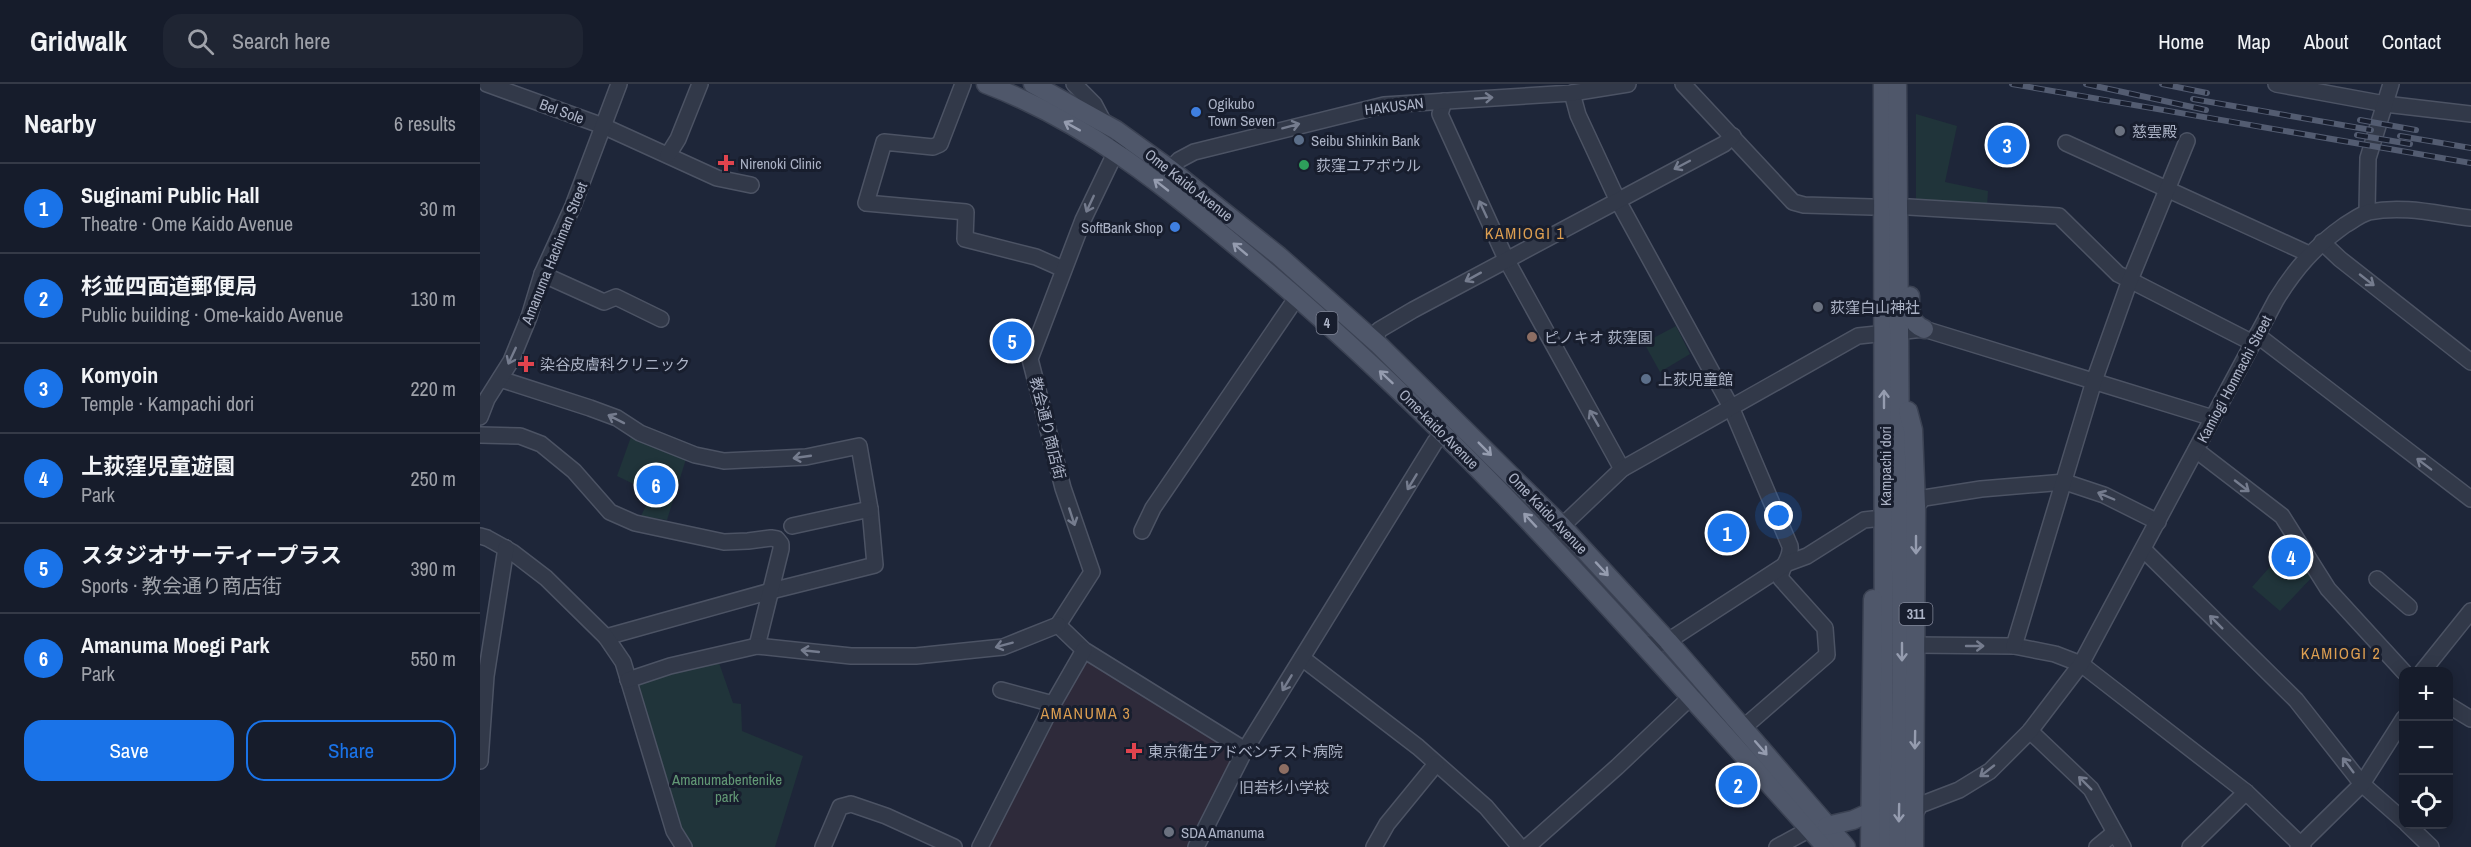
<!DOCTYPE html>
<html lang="en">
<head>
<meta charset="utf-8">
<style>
	body { margin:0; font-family:"Archivo Narrow","Noto Sans JP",sans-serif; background:#1f2533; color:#f1f3f6 }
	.controls { position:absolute; right:18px; bottom:18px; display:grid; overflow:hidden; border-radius:12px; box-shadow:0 3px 15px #0003 }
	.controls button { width:54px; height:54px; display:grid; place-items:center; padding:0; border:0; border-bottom:2px solid #353a47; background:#161c2b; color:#f1f3f6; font:30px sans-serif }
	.you { position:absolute; left:1299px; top:432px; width:21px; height:21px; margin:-15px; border:4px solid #fff; border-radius:50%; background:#1a73e8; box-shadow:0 0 0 9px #1a73e833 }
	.badge { display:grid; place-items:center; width:39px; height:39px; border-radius:50%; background:#1a73e8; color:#fff; font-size:20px; font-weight:700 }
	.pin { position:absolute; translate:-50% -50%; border:3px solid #fff; box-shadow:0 2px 6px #0006 }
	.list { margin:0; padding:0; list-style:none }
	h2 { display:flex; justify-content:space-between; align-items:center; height:78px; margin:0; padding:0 24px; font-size:26px }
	h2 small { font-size:20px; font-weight:400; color:#9ea1a9 }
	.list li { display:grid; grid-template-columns:39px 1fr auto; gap:18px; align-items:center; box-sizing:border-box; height:90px; padding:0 24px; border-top:2px solid #353a47 }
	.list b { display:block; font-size:22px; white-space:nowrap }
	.list p { margin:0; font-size:20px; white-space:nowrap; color:#9ea1a9 }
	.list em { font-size:20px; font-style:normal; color:#9ea1a9 }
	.actions { display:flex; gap:12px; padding:18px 24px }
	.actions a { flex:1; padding:14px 0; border:2px solid #1a73e8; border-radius:18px; text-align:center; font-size:21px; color:#1a73e8 }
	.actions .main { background:#1a73e8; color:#fff }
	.icon { flex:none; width:33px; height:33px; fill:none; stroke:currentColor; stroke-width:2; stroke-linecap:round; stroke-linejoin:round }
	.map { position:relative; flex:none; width:1991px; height:763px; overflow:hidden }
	header { display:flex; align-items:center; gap:36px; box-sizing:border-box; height:84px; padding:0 30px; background:#161c2b; border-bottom:2px solid #353a47 }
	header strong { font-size:28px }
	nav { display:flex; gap:33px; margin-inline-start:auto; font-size:21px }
	.search { width:420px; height:54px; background:#1f2533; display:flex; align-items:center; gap:15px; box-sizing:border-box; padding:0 21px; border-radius:18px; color:#9ea1a9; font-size:22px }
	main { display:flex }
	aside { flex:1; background:#161c2b }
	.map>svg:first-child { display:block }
</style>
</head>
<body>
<header>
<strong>Gridwalk</strong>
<div class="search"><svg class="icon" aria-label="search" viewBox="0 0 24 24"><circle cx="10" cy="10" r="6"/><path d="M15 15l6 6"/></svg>Search here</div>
<nav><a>Home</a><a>Map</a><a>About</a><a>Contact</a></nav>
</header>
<main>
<aside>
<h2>Nearby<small>6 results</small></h2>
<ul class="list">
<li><span class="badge">1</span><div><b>Suginami Public Hall</b><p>Theatre · Ome Kaido Avenue</p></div><em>30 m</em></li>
<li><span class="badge">2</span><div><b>杉並四面道郵便局</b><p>Public building · Ome-kaido Avenue</p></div><em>130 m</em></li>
<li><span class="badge">3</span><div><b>Komyoin</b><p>Temple · Kampachi dori</p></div><em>220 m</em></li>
<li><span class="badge">4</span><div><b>上荻窪児童遊園</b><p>Park</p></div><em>250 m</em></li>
<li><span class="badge">5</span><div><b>スタジオサーティープラス</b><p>Sports · 教会通り商店街</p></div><em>390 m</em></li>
<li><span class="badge">6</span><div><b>Amanuma Moegi Park</b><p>Park</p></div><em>550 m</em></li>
</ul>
<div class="actions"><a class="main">Save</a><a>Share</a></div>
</aside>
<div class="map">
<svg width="1991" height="763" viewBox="0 0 1991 763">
	<rect width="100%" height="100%" fill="#1e2639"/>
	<path fill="#2e2a3a" d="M604 574 753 664 755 670 710 763H504Z"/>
	<g fill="#20343a">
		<path d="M1436 30 1477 42 1465 98 1508 107 1507 123 1436 118Z"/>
		<path d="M1196 242 1210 270 1180 288 1164 259Z"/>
		<path d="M152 350 206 375 187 436 161 432 172 409 137 392Z"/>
		<path d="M1814 456 1834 491 1800 527 1772 503Z"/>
		<path d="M238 576 253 619 261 620 262 647 323 672 295 763H211L195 743 186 695 155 601 177 592Z"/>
	</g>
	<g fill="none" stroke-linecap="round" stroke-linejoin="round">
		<g stroke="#4c5364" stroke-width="18">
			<g id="minor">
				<path d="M7 0 123 42 237 94 271 101"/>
				<path d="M483 0 460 60 453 63 404 58 386 119 486 128 485 155 556 173 583 185"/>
				<path d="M594 0 614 20 624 39"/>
				<path d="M1203 0 1313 118 1324 121 1392 123"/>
				<path d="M1796 0 1905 20 1991 30"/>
				<path d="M1092 9 1098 31 1137 115 1251 323 1310 462C1312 476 1299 483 1301 495L1345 544 1347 571 1263 644"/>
				<path d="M964 17 960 30 1026 175 1142 385"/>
				<path d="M1586 59 1829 170"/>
				<path d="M188 71 198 55 220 0"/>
				<path d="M690 85 699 76 714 68 904 21 1092 9 1148 0"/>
				<path d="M1429 123 1579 132 1638 190 1773 259"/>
				<path d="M1887 128 1888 74 1911 0"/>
				<path d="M1842 158 1860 175 1991 278"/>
				<path d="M62 190 124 218 136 213 181 235"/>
				<path d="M1777 251 1991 415"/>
				<path d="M899 261 896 254 899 246 933 226 1244 60 1253 52"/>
				<path d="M20 295 110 324 137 334 160 349 215 371 244 377 326 373 379 362 390 425 395 481 291 507 126 553"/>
				<path d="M0 333 7 315 31 277 49 233 62 190 93 122 139 0"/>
				<path d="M0 351 40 352 61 360 94 387 130 428 155 439 244 458 268 457 291 454 297 455 301 460V465L277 562"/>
				<path d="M1716 366 1802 432 1848 505 1924 588"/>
				<path d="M1436 422 1444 414 1501 405 1585 398 1624 411 1678 438"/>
				<path d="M312 442 390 425"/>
				<path d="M1082 442 1142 385 1378 252 1444 245 1733 334"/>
				<path d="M662 447 673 424 817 213"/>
				<path d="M0 452 7 454 32 468 66 494 126 553 143 578 194 747 204 763"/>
				<path d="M1664 466 1816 616 1882 700 1924 737"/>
				<path d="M1897 495 1929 523"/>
				<path d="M578 541 612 488 583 404 550 275 603 136 640 59"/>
				<path d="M578 541 604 566 765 666"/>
				<path d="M1163 559 1176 561 1188 557 1308 479 1327 472 1384 436 1393 435"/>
				<path d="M1436 561 1534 562 1575 570 1601 580 1766 708 1823 763"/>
				<path d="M1534 562 1614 297 1650 196 1707 57"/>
				<path d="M822 574 938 663 1006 723 1040 763"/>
				<path d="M1942 588 1991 527"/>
				<path d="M148 596 190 582 277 562 371 572H436L523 563 578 541"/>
				<path d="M521 606 573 620"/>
				<path d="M1968 621 1991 635"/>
				<path d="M1550 647 1611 705 1643 763"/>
				<path d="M0 677 6 592 26 464"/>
				<path d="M1434 731 1440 721 1479 706 1510 687 1550 647 1601 580 1796 216C1815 185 1835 162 1865 141 1872 137 1881 130 1889 128 1924 121 1957 130 1991 134"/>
				<path d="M1927 740 1951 763"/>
				<path d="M343 763 360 723 371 720 406 732 474 763"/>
				<path d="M500 763 573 620 604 566"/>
				<path d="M716 763 765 666 955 358 963 349 966 339"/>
				<path d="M894 763 907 740 956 680"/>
				<path d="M1047 763 1137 683 1212 612"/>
				<path d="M1297 763 1330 745 1341 743"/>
				<path d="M1617 763 1634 749"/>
				<path d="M1710 763 1766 708"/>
				<path d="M1818 763 1882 700 1924 634"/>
			</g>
		</g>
		<g stroke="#3b4253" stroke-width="21">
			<g id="major">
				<path d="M506 0C611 40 689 106 773 176 985 352 1161 560 1346 763"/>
				<path d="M553 0 636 46 690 85 799 172 899 261 1082 442 1188 557 1366 763"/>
				<path d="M1403 0 1404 763"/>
				<path d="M1417 2 1422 607 1418 763"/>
				<path d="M1430 212C1430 226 1429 239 1444 245"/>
				<path d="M1428 327 1433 346 1436 422 1434 763"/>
				<path d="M1347 742 1373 736 1391 728"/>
				<path d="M1390 763 1393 515"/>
			</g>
		</g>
		<use href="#minor" stroke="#323949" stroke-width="15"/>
		<use href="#major" stroke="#4f576a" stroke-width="18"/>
		<g stroke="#535c71" stroke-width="6">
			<g id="rail">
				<path d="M1532 0 1991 79"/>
				<path d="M1606 0 1726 26"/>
				<path d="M1682 0 1727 9"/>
				<path d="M1713 15 1891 46"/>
				<path d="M1880 36 1936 46"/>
				<path d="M1877 51 1930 60"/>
				<path d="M1920 52 1991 64"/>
			</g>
		</g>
		<use href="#rail" stroke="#181e2e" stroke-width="4" stroke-dasharray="11" stroke-linecap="butt"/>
	</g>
	<defs><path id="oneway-shaft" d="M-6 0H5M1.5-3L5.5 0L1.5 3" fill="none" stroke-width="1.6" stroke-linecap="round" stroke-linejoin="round" transform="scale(1.5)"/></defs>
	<g stroke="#757c8e">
		<use href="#oneway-shaft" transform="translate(1004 14) rotate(-4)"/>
		<use href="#oneway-shaft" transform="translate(811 42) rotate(-15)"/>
		<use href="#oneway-shaft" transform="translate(1202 81) rotate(152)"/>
		<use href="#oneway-shaft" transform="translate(610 120) rotate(115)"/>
		<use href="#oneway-shaft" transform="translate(1003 125) rotate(-115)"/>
		<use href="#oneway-shaft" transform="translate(993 193) rotate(151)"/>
		<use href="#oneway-shaft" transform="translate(1887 196) rotate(38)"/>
		<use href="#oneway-shaft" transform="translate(32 272) rotate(115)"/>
		<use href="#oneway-shaft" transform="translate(1114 334) rotate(-120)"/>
		<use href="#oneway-shaft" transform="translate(136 335) rotate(-153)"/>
		<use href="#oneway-shaft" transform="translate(322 373) rotate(172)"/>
		<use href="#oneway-shaft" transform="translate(1944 380) rotate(-143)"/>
		<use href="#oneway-shaft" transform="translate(932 398) rotate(121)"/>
		<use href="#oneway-shaft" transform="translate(1762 402) rotate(38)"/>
		<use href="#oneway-shaft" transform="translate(1626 412) rotate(-157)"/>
		<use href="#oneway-shaft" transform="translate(592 433) rotate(72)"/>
		<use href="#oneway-shaft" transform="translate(1736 538) rotate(-135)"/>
		<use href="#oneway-shaft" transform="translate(524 561) rotate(165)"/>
		<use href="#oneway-shaft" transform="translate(1495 562)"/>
		<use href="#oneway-shaft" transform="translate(330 567) rotate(-174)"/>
		<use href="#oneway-shaft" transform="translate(807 599) rotate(121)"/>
		<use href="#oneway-shaft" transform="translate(1868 681) rotate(-127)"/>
		<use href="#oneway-shaft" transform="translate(1507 687) rotate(142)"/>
		<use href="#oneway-shaft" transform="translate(1605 699) rotate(-135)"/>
	</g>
	<g stroke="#959caf">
		<use href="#oneway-shaft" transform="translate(592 42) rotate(-151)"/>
		<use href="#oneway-shaft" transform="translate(681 101) rotate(-142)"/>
		<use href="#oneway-shaft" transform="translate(760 165) rotate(-140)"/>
		<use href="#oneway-shaft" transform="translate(906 293) rotate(-137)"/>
		<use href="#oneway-shaft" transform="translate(1404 315) rotate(-90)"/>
		<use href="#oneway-shaft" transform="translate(1005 365) rotate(45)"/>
		<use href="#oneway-shaft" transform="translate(1050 436) rotate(-133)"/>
		<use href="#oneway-shaft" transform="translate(1436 461) rotate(90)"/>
		<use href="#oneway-shaft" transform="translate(1122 485) rotate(47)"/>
		<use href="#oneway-shaft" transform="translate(1422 568) rotate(90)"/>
		<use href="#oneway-shaft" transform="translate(1435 656) rotate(91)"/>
		<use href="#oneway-shaft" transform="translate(1281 664) rotate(49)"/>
		<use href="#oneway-shaft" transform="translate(1419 729) rotate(91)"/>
	</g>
	<g fill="#3f7fe0" stroke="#181e2e" stroke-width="2">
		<circle cx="716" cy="28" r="6"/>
		<circle cx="695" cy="143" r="6"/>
	</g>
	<g fill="#6b7280" stroke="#181e2e" stroke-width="2">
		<circle cx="1640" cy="47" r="6"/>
		<circle cx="1338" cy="223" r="6"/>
		<circle cx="689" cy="748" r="6"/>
	</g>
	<g fill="#5c6f8a" stroke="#181e2e" stroke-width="2">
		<circle cx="819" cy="56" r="6"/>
		<circle cx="1166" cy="295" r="6"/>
	</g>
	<g fill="#e0444e" stroke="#181e2e" stroke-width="2">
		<path d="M243 70h6v6h6v6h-6v6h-6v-6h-6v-6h6z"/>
		<path d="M43 271h6v6h6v6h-6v6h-6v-6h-6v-6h6z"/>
		<path d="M651 658h6v6h6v6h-6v6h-6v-6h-6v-6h6z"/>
	</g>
	<circle fill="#2e9e5b" stroke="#181e2e" stroke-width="2" cx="824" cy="81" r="6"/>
	<g fill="#8d6e63" stroke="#181e2e" stroke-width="2">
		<circle cx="1052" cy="253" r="6"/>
		<circle cx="804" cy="685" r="6"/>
	</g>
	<g text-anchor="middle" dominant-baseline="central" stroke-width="6" stroke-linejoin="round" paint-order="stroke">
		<g fill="#181e2e" stroke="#808698" stroke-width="1.5">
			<rect x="836.5" y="228" width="21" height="22" rx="4.5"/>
			<rect x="1419.5" y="519" width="33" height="22" rx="4.5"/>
		</g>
		<g font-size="14" font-weight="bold" fill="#acb3c6">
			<text x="847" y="239">4</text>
			<text x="1436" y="530">311</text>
		</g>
		<g font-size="15" fill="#acb3c6" stroke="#181e2e" text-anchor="start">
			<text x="728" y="19">Ogikubo<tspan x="728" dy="17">Town Seven</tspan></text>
			<text x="1652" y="47">慈雲殿</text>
			<text x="831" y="56">Seibu Shinkin Bank</text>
			<text x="260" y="79">Nirenoki Clinic</text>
			<text x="836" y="81">荻窪ユアボウル</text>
			<text x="683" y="143" text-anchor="end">SoftBank Shop</text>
			<text x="1350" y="223">荻窪白山神社</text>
			<text x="1064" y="253">ピノキオ 荻窪園</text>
			<text x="60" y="280">染谷皮膚科クリニック</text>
			<text x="1178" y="295">上荻児童館</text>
			<text x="668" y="667">東京衛生アドベンチスト病院</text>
			<text x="804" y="703" text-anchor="middle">旧若杉小学校</text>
			<text x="701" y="748">SDA Amanuma</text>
		</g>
		<g font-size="15" fill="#acb3c6" stroke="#181e2e">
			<text transform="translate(914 22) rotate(-7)">HAKUSAN</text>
			<text transform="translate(82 27) rotate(20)">Bel Sole</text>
			<text transform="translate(709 101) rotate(38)">Ome Kaido Avenue</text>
			<text transform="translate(74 169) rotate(-68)">Amanuma Hachiman Street</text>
			<text transform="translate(1754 295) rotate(-62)">Kamiogi Honmachi Street</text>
			<text transform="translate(568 344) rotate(76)">教会通り商店街</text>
			<text transform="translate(959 345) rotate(45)">Ome-kaido Avenue</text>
			<text transform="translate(1405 382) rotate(-90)">Kampachi dori</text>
			<text transform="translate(1068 429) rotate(46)">Ome Kaido Avenue</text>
		</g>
		<g font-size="15" fill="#629875" stroke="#181e2e">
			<text x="247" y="695">Amanumabentenike<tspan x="247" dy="17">park</tspan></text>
		</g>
		<g font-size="16" letter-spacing="1.5" fill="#dc9e51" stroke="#181e2e">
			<text x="1045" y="149">KAMIOGI 1</text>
			<text x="1861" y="569">KAMIOGI 2</text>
			<text x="606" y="629">AMANUMA 3</text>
		</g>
	</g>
</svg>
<div class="controls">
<button>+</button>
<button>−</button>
<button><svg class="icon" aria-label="locate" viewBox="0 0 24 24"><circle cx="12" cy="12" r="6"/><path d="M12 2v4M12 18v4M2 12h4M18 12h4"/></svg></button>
</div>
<div class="you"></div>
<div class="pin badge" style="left:1247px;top:449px">1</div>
<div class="pin badge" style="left:1258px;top:701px">2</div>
<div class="pin badge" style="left:1527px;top:61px">3</div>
<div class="pin badge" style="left:1811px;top:473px">4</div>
<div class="pin badge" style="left:532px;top:257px">5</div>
<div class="pin badge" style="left:176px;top:401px">6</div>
</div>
</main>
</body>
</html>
